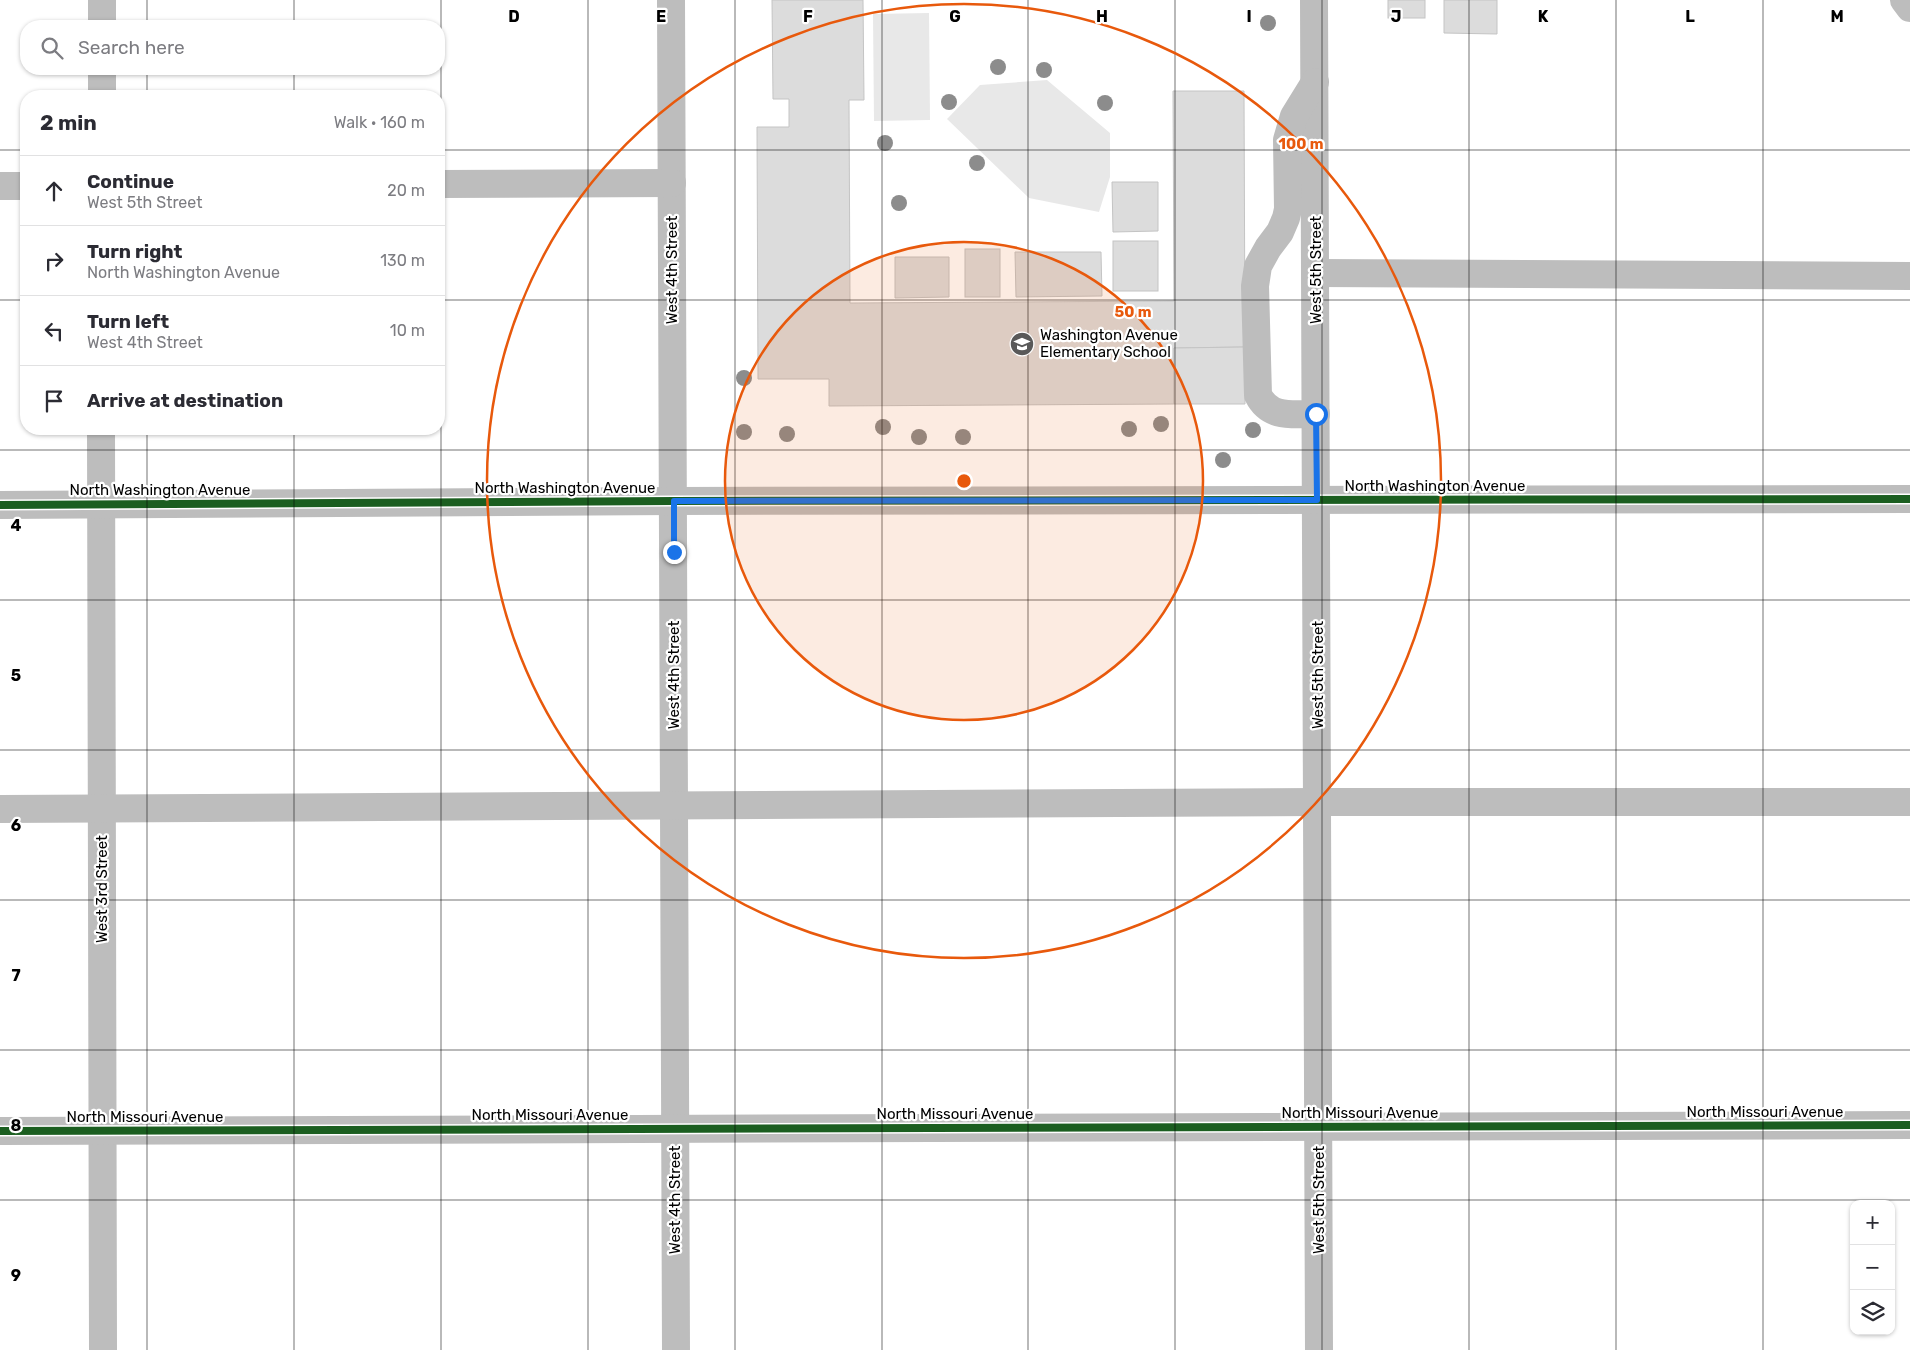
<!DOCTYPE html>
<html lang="en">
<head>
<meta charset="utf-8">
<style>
	body { margin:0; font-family:Rubik,sans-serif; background:#f2f2f3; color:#2b2b33 }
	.controls { position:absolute; right:15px; bottom:15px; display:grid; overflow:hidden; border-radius:10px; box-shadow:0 1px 4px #0004 }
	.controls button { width:45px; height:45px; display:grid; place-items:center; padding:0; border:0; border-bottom:1px solid #e1e1e2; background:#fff; color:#2b2b33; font:25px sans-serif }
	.stop { position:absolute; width:15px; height:15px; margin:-11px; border:4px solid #1a73e8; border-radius:50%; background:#fff }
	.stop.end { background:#1a73e8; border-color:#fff; box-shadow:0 1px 5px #0008 }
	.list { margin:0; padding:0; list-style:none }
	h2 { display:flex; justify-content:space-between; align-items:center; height:65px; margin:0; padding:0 20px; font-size:21px }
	h2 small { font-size:16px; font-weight:400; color:#7c7c81 }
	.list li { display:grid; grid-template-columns:32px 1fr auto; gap:15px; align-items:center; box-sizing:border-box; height:70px; padding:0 20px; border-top:1px solid #e1e1e2 }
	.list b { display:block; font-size:19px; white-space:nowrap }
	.list p { margin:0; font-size:16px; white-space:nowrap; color:#7c7c81 }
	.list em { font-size:16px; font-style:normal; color:#7c7c81 }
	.icon { flex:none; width:28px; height:28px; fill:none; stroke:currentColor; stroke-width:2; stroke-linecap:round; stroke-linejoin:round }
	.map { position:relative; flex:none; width:1910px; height:1350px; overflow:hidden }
	.search { position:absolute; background:#fff; box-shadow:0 1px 4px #0004; left:20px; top:20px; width:425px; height:55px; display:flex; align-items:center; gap:12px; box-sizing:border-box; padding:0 18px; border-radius:20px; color:#7c7c81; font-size:19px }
	.panel { position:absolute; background:#fff; box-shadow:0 1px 4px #0004; left:20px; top:90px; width:425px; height:345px; border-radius:20px }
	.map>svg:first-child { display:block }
</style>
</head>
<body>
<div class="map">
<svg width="1910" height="1350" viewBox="0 0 1910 1350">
	<rect width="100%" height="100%" fill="#fff"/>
	<g fill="#e8e8e8">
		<path d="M929 13 930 120 874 121 873 14Z"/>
		<path d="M1047 80 1110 133V177L1099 212 1029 198 947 119 980 85Z"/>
	</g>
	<g fill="#dcdcdc" stroke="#c4c4c4">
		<path d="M772 0H863L864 100H849L850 303 1174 301 1173 91H1244L1245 347 1174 348V404L829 406V379H758L757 127H789V99H773Z"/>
		<rect x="1388" y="0" width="37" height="18"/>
		<path d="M1444 0H1497V34L1444 33Z"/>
		<path d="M1112 182H1158V231L1113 232Z"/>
		<rect x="1113" y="241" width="45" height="50"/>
		<rect x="965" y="249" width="35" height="48"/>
		<path d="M1015 252H1101L1102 296 1016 297Z"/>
		<path d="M895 257H949V297L895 298Z"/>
		<path d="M1245 347V404H1174V348Z"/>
	</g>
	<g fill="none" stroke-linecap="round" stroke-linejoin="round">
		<g stroke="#bdbdbd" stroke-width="28">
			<path d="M102 0V26"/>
			<path d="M671 0 676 1350"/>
			<path d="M1314 0 1319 1350"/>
			<path d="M1904 0 1910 8"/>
			<path d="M102 69V96"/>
			<path d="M1315 82 1294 116 1287 140 1288 209 1286 218 1280 232 1268 248 1258 266 1255 286 1258 395C1270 419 1293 414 1316 414"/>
			<path d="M439 184 672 183"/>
			<path d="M0 186H26"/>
			<path d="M1316 273 1910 276"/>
			<path d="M101 429 103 1350"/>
			<path d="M0 505 674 501 1910 499"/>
			<path d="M0 809 1318 802H1910"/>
			<path d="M0 1131 1910 1125"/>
		</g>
		<g stroke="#fff" stroke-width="11">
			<g id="cycleway">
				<path d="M0 505 674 501 1910 499"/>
				<path d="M0 1131 1910 1125"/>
			</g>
		</g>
		<use href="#cycleway" stroke="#1b5e20" stroke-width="8"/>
	</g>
	<g fill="#8c8c8c">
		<circle cx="1268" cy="23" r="8"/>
		<circle cx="998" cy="67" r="8"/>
		<circle cx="1044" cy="70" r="8"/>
		<circle cx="949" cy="102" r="8"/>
		<circle cx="1105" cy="103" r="8"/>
		<circle cx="885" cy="143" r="8"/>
		<circle cx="977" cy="163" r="8"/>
		<circle cx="899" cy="203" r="8"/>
		<circle cx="744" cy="378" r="8"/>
		<circle cx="1161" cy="424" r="8"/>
		<circle cx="883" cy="427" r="8"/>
		<circle cx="1129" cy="429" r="8"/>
		<circle cx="1253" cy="430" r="8"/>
		<circle cx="744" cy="432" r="8"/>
		<circle cx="787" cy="434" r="8"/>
		<circle cx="919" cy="437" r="8"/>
		<circle cx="963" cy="437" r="8"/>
		<circle cx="1223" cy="460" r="8"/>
	</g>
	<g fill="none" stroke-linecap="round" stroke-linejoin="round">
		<path stroke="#1a73e8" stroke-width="6" d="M674 552V501L1317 500 1316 414"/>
	</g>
	<path fill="none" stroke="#000" stroke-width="1" stroke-opacity="0.55" d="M147 0V26M294 0V26M441 0V1350M588 0V1350M735 0V1350M882 0V1350M1028 0V1350M1175 0V1350M1322 0V1350M1469 0V1350M1616 0V1350M1763 0V1350M147 69V96M294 69V96M0 150H26M439 150H1910M0 300H26M439 300H1910M147 429V1350M294 429V1350M0 450H1910M0 600H1910M0 750H1910M0 900H1910M0 1050H1910M0 1200H1910"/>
	<circle cx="964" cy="481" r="239" fill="#e8590c" fill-opacity=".12"/>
	<g fill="none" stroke="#e8590c" stroke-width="2.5">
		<circle cx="964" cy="481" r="239"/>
		<circle cx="964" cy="481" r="477"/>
	</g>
	<defs>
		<g id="school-disc" transform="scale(1.25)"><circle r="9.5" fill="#595959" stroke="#fff"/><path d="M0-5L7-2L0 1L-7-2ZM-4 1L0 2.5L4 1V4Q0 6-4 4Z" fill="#fff"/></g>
	</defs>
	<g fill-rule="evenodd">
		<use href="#school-disc" x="1022" y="344"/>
	</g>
	<g text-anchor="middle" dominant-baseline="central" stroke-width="4.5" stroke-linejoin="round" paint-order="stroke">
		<g font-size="15" fill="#000" stroke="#fff">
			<text transform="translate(672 270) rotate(-90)">West 4th Street</text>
			<text transform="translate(1316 270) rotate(-90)">West 5th Street</text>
			<text x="1435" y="486">North Washington Avenue</text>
			<text x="565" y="488">North Washington Avenue</text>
			<text x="160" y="490">North Washington Avenue</text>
			<text transform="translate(674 675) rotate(-90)">West 4th Street</text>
			<text transform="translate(1318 675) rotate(-90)">West 5th Street</text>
			<text transform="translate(102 889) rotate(-90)">West 3rd Street</text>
			<text x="1765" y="1112">North Missouri Avenue</text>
			<text x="1360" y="1113">North Missouri Avenue</text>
			<text x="955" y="1114">North Missouri Avenue</text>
			<text x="550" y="1115">North Missouri Avenue</text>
			<text x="145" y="1117">North Missouri Avenue</text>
			<text transform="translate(675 1200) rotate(-90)">West 4th Street</text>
			<text transform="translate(1319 1200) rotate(-90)">West 5th Street</text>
		</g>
		<g font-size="15" fill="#000" stroke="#fff" text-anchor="start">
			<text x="1040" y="335">Washington Avenue<tspan x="1040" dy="17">Elementary School</tspan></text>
		</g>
	</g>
	<g font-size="16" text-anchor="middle" font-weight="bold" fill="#000" stroke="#fff" stroke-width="4.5" stroke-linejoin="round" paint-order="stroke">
		<text x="514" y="22">D</text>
		<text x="661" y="22">E</text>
		<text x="808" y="22">F</text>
		<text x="955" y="22">G</text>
		<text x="1102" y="22">H</text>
		<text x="1249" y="22">I</text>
		<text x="1396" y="22">J</text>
		<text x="1543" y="22">K</text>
		<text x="1690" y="22">L</text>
		<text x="1837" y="22">M</text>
		<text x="16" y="531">4</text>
		<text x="16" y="681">5</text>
		<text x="16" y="831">6</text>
		<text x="16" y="981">7</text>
		<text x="16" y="1131">8</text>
		<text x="16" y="1281">9</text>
	</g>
	<circle cx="964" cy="481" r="8" fill="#e8590c" stroke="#fff" stroke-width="2.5"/>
	<g font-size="15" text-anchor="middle" font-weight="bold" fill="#e8590c" stroke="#fff" stroke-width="4.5" stroke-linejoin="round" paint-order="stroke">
		<text x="1301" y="149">100 m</text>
		<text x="1133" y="317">50 m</text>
	</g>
</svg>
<div class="controls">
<button>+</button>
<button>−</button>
<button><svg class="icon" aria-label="layers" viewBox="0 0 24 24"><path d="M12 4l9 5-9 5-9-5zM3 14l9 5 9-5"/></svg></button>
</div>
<div class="stop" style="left:1316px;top:414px"></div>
<div class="stop end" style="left:674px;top:552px"></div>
<div class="search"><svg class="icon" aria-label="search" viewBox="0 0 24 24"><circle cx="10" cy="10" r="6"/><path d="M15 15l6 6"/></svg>Search here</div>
<section class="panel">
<h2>2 min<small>Walk · 160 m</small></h2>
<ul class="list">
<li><svg class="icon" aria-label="ahead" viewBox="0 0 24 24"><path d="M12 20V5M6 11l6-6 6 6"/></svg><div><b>Continue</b><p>West 5th Street</p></div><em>20 m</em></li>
<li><svg class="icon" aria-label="right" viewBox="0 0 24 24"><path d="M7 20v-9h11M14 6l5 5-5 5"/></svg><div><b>Turn right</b><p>North Washington Avenue</p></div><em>130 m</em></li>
<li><svg class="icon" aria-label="left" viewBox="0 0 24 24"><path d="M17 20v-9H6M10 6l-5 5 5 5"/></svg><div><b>Turn left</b><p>West 4th Street</p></div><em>10 m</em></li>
<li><svg class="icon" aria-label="arrive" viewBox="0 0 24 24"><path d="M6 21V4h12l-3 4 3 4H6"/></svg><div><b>Arrive at destination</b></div></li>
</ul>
</section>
</div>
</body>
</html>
